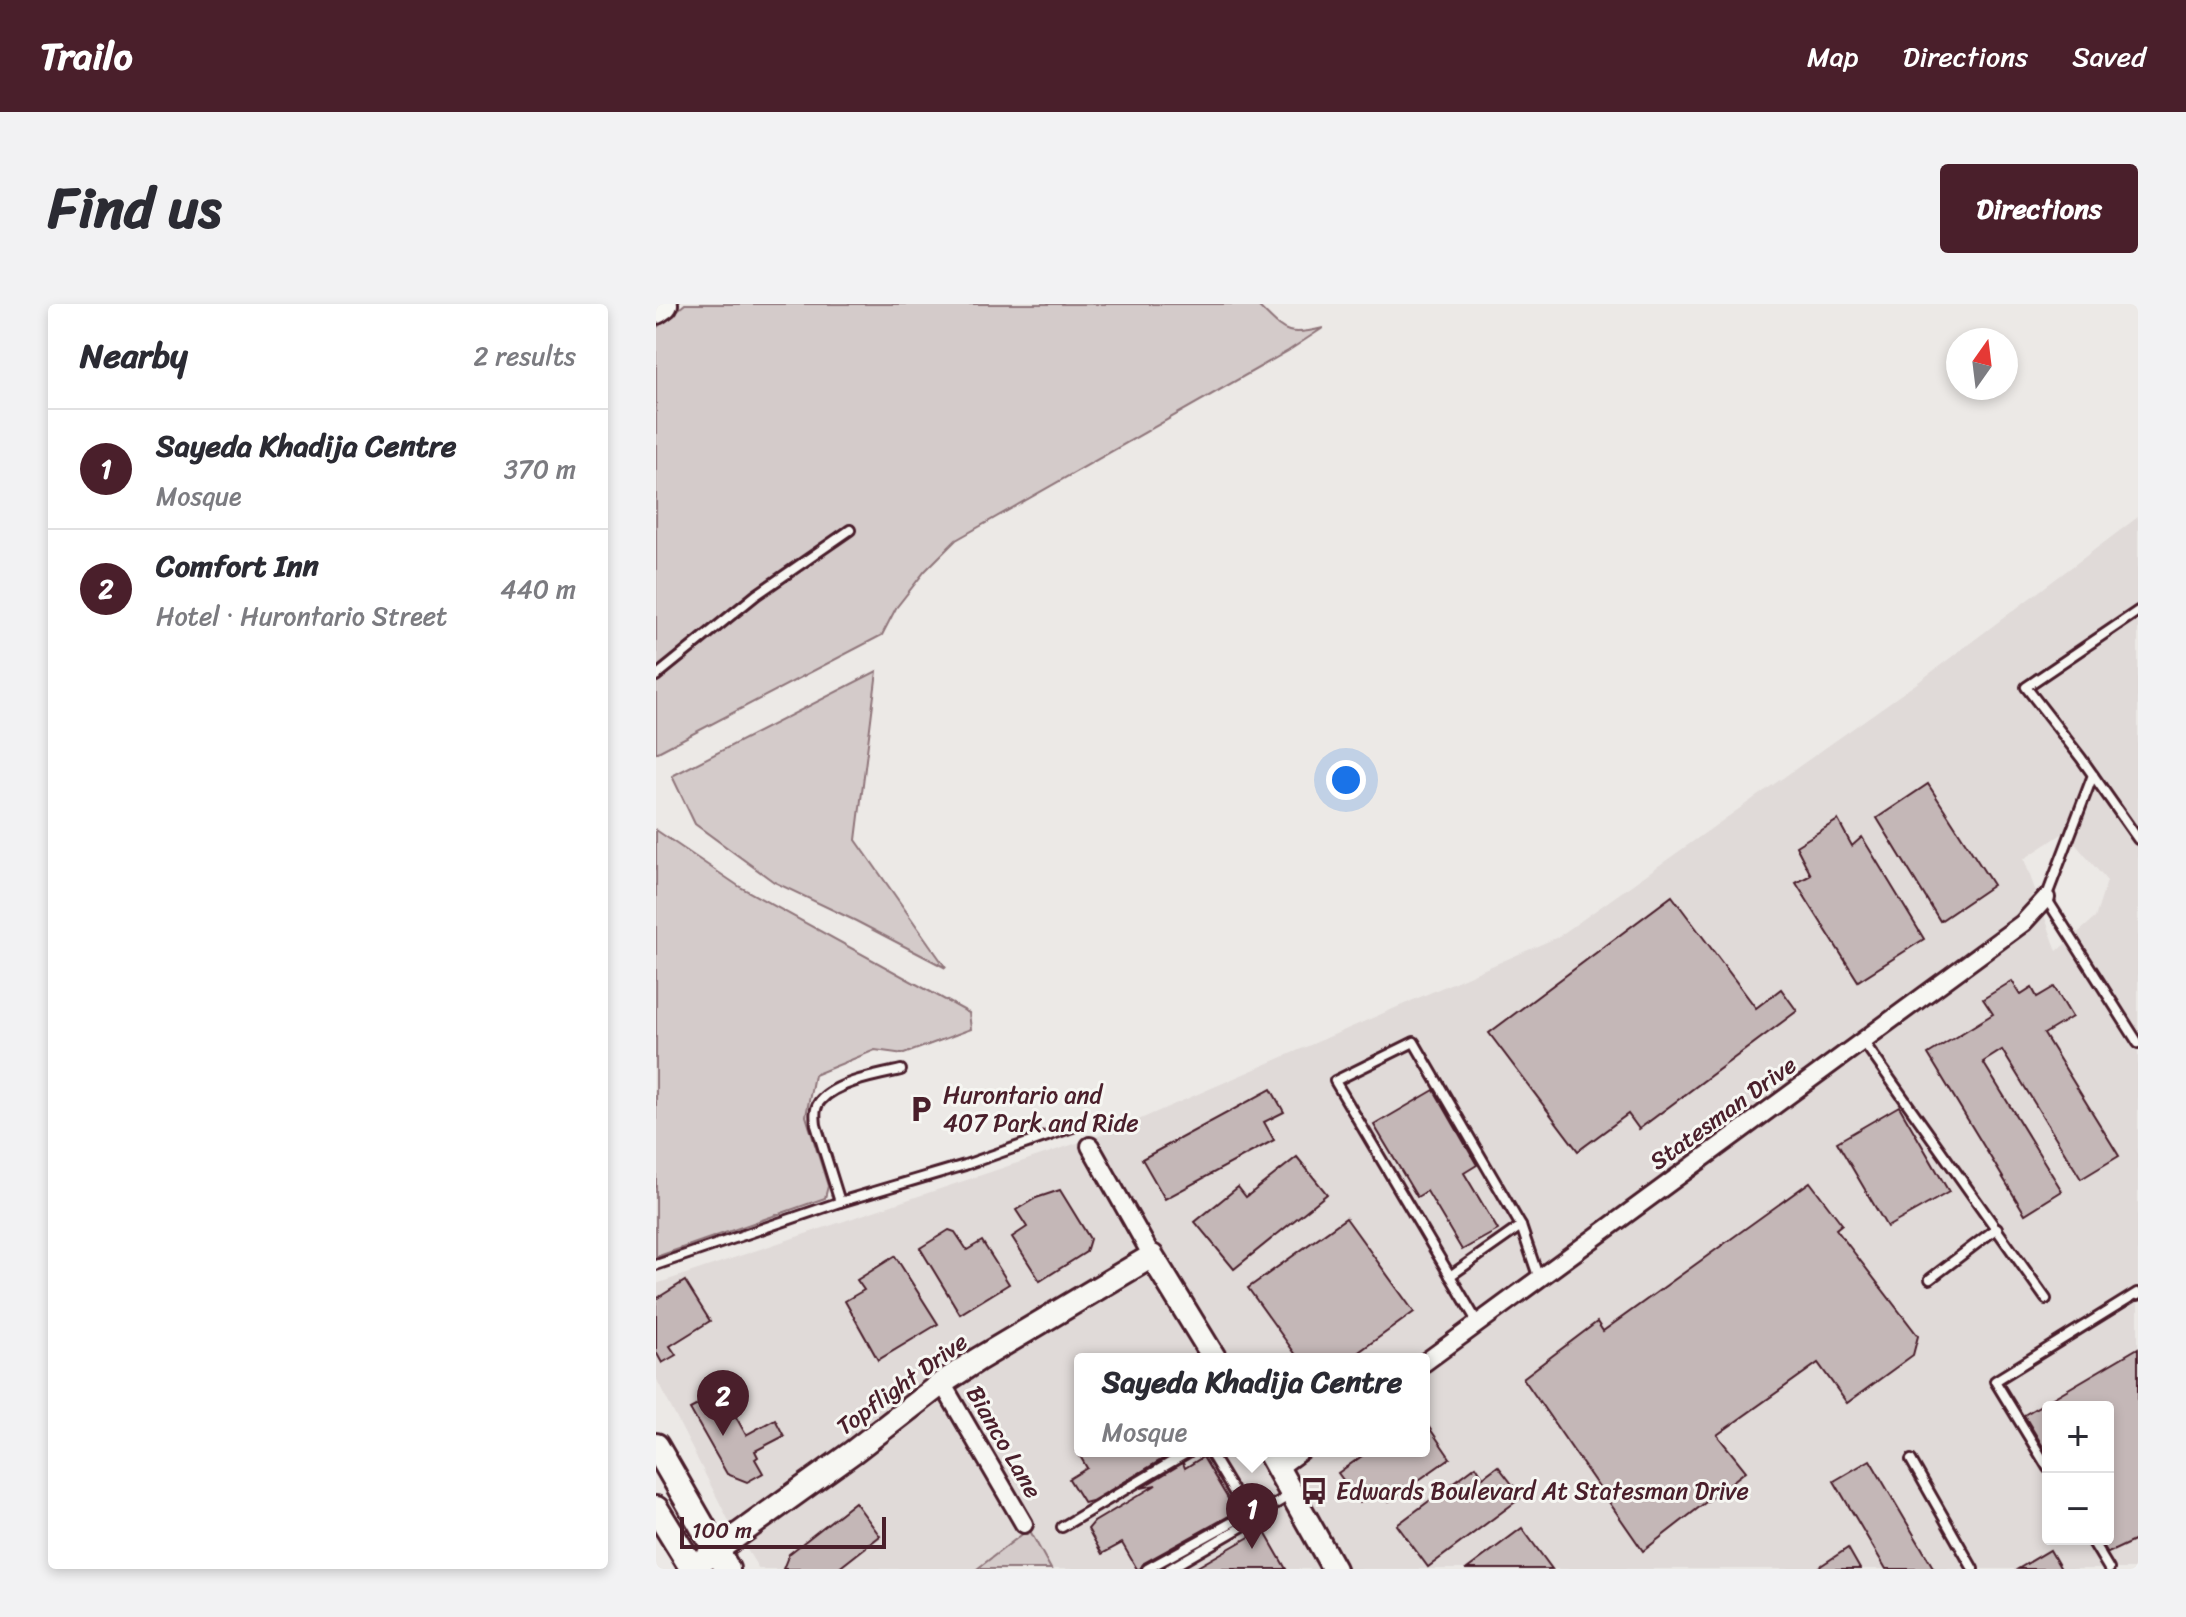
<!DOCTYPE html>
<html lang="en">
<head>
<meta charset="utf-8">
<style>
	body { margin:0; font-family:Sriracha,sans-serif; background:#f2f2f3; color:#2b2b33 }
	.controls { position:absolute; right:24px; bottom:24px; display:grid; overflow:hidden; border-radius:8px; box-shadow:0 4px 12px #0003 }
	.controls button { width:72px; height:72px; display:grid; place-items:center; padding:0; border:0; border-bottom:2px solid #e1e1e2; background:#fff; color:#2b2b33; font:40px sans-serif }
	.compass { position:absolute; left:1290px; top:24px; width:72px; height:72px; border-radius:50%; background:#fff; box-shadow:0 4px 12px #0003; rotate:14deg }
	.scale { position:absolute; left:24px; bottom:20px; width:206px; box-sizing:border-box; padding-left:8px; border:4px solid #4a1f2b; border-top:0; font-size:22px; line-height:28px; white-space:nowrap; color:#4a1f2b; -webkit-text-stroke:6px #f6f6f2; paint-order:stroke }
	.you { position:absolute; left:690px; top:476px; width:28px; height:28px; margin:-20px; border:6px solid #fff; border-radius:50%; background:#1a73e8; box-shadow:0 0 0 12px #1a73e833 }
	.badge { display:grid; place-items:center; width:52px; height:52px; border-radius:50%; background:#4a1f2b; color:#fff; font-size:26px; font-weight:700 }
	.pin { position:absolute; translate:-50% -66px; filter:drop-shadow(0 2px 4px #0008) }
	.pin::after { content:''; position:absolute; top:42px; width:28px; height:24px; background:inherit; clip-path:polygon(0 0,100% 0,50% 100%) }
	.popup { position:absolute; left:418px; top:1049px; width:356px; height:104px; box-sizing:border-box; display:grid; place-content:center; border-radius:8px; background:#fff; filter:drop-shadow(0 2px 6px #0005); font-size:26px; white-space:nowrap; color:#7c7c81 }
	.popup b { font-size:30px; color:#2b2b33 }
	.popup::after { content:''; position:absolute; left:50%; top:100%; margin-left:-16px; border:16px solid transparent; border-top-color:#fff }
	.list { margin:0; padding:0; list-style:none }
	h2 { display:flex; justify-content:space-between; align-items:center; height:104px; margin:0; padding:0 32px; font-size:34px }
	h2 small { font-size:26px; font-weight:400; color:#7c7c81 }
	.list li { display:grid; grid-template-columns:52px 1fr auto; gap:24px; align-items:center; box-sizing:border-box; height:120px; padding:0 32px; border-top:2px solid #e1e1e2 }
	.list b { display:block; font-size:30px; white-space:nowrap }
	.list p { margin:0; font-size:26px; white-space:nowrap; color:#7c7c81 }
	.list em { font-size:26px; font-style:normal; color:#7c7c81 }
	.map { position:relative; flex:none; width:1482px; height:1265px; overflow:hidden; border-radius:8px }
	header { display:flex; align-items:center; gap:48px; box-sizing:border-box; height:112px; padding:0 40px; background:#4a1f2b; color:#fff }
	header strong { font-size:38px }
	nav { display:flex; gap:44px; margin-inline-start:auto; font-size:28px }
	.intro { display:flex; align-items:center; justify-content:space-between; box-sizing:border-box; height:192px; padding:0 48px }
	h1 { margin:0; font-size:56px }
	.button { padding:20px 36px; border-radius:8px; background:#4a1f2b; color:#fff; font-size:28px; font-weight:700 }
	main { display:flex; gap:48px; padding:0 48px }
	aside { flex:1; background:#fff; border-radius:8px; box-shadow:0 4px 12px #0003 }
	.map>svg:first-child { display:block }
</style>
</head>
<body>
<header>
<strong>Trailo</strong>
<nav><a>Map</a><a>Directions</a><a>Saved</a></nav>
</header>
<div class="intro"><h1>Find us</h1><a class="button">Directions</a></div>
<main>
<aside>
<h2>Nearby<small>2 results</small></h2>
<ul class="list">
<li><span class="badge">1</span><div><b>Sayeda Khadija Centre</b><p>Mosque</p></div><em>370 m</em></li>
<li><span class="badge">2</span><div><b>Comfort Inn</b><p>Hotel · Hurontario Street</p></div><em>440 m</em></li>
</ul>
</aside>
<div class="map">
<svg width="1482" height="1265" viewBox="0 0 1482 1265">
	<rect width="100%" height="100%" fill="#ece9e6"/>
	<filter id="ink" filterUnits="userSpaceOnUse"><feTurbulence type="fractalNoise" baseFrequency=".0125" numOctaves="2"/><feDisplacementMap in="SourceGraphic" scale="16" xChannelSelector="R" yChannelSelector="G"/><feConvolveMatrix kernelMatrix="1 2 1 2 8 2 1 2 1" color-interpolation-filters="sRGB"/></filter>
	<g filter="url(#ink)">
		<path fill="#e0dad8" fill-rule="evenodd" d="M1482 213V1265H395L373 1225 321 1265H103L73 1217 0 1074V980L457 827 902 633 1261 379ZM1409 528 1451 577 1439 614 1401 647 1368 555ZM424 1055H768V1147H424ZM1392 1103H1452V1235H1392Z"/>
		<g fill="#d4cbca" stroke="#8f757a" stroke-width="2">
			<path d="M29 0H600C628 26 627 34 667 24L632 47 300 236 269 267 240 304 226 331 0 449V24Z"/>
			<path d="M221 367 200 536 290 664 200 617 118 578 39 520 16 472Z"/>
			<path d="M0 526 84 583 313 709 315 725 248 750 219 746 158 771 150 812 172 882 169 894 0 953Z"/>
			<path d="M373 1225 395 1265H321Z"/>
		</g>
		<g fill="#c4b7b7" stroke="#4a1f2b" stroke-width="2">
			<path d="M1272 480 1337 581 1284 617 1221 514Z"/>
			<path d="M1182 516 1196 542 1206 533 1268 635 1202 677 1140 579 1155 571 1140 542Z"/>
			<path d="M1016 592 1100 704 1125 685 1141 707 983 825 972 810 922 847 833 729Z"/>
			<path d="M1356 677 1365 691 1376 684 1381 693 1398 683 1416 713 1388 730 1463 852 1425 875 1346 746 1327 758 1406 887 1369 910 1272 750 1337 710 1327 695Z"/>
			<path d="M615 785 628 808 608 818 618 836 509 895 486 855Z"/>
			<path d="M778 786 821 861 808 869 842 926 806 946 771 887 761 893 718 821Z"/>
			<path d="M1243 802 1293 888 1231 923 1181 838Z"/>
			<path d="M641 853 671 890 578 965 539 918 582 883 590 893Z"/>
			<path d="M1154 878 1186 920 1180 925 1262 1032 1257 1051 1191 1099 1162 1059 1061 1131 1090 1167 987 1247 867 1074 941 1018 947 1027Z"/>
			<path d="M404 886 434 935 430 948 384 977 356 933 371 923 360 906 380 894Z"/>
			<path d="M690 914 758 1008 693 1055H643L592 984Z"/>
			<path d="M293 926 299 928 311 946 326 937 353 980 304 1010 264 944Z"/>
			<path d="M239 952 282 1020 222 1056 189 997 208 986 201 976Z"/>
			<path d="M29 977 54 1017 14 1042 20 1051 6 1059 0 1048V995Z"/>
			<path d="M1482 1044V1235L1452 1249 1443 1235H1452V1103H1392V1151L1368 1111Z"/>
			<path d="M66 1088 90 1131 119 1115 128 1132 99 1147 102 1153 99 1155 107 1169 91 1178 71 1170 34 1105Z"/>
			<path d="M768 1116 794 1154 733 1197 725 1185 704 1199 682 1169 713 1147H768Z"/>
			<path d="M421 1147H520L436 1197 428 1199 413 1175 431 1164Z"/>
			<path d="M547 1153 580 1208 488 1259 484 1265H481L466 1239 446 1250 432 1225 438 1218 500 1181 485 1184 527 1159 529 1164Z"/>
			<path d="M1214 1156 1278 1265H1230L1178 1177Z"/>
			<path d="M820 1162 827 1173 842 1162 866 1193 772 1263 741 1221Z"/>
			<path d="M199 1198 224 1232 182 1265H127L133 1250Z"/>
			<path d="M866 1224 896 1265H811Z"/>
			<path d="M607 1225 630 1265H538Z"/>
			<path d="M1192 1244 1204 1265H1160Z"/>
			<path d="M1394 1246 1405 1265H1362Z"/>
		</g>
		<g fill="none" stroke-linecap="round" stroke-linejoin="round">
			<g stroke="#4a1f2b" stroke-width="14">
				<g id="lane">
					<path d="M1482 307 1370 383 1425 454 1482 535"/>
					<path d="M0 372 100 291 194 226"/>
					<path d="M1437 471 1390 594 1482 739"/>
					<path d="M1207 737 1390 995"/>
					<path d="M184 898 160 821C159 812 158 803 165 796 181 778 222 771 245 766"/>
					<path d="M0 961 184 898 309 861 417 823"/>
					<path d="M794 972 865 922"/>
					<path d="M1274 975 1341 924"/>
					<path d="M822 1019 679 777 758 738 865 922 883 975"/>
					<path d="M553 1147 591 1210"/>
					<path d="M1255 1156 1317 1265"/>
					<path d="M1392 1164 1339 1077 1481 989 1482 991"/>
					<path d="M406 1223 534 1147"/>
					<path d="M1435 1235 1453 1265"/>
					<path d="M491 1265 591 1210 616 1202 636 1190"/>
					<path d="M513 1265 601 1214 609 1204"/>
				</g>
			</g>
			<g stroke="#4a1f2b" stroke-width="22">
				<g id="street">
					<path d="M434 842 496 952"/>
					<path d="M768 1059 1367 619 1390 594"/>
					<path d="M286 1079 368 1220"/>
					<path d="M622 1164 645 1147"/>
				</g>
			</g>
			<g stroke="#4a1f2b" stroke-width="28">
				<g id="secondary">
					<path d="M612 1147 678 1265"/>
					<path d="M36 1264 197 1148 286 1079 321 1056 496 952 559 1055"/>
				</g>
			</g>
			<g stroke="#4a1f2b" stroke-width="30">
				<g id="primary">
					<path d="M0 1142 71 1265"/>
					<path d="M0 1205 37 1265"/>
				</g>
			</g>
			<g stroke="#4a1f2b" stroke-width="34">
				<path id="highway" d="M0 5 7 0"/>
			</g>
			<use href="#lane" stroke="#f6f6f2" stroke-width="8"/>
			<use href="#street" stroke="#f6f6f2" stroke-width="16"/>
			<use href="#secondary" stroke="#f6f6f2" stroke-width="22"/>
			<use href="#primary" stroke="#f6f6f2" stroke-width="24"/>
			<use href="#highway" stroke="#f6f6f2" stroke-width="28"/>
		</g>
	</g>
	<defs>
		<g id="parking-bare" transform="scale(2.16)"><path d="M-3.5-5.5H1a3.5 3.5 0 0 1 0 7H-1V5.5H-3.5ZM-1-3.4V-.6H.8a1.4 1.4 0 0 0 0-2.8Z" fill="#4a1f2b" stroke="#f6f6f2" stroke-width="2.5" paint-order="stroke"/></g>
		<g id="bus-bare" transform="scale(2.16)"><path d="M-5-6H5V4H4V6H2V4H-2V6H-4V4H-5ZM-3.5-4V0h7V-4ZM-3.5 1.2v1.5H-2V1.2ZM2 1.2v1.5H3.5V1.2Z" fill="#4a1f2b" stroke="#f6f6f2" stroke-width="2.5" paint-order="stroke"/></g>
	</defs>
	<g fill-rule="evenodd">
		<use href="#parking-bare" x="265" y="805"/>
		<use href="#bus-bare" x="658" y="1187"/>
	</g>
	<g text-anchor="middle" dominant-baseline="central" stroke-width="6" stroke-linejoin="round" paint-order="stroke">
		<g font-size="24" fill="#4a1f2b" stroke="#f6f6f2" text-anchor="start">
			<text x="287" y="791">Hurontario and<tspan x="287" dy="28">407 Park and Ride</tspan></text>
			<text x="680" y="1187">Edwards Boulevard At Statesman Drive</text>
		</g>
		<g font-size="24" fill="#4a1f2b" stroke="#f6f6f2">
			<text transform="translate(1067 809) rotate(-36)">Statesman Drive</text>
			<text transform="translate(246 1080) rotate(-36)">Topflight Drive</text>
			<text transform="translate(348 1138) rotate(60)">Bianco Lane</text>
		</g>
	</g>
</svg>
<div class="controls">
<button>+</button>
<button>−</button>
</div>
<svg class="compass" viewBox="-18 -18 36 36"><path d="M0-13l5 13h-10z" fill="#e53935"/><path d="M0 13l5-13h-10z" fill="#7c7c81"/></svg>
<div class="scale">100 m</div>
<div class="you"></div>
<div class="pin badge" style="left:596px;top:1245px">1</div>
<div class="popup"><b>Sayeda Khadija Centre</b>Mosque</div>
<div class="pin badge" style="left:67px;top:1132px">2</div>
</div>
</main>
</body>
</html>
